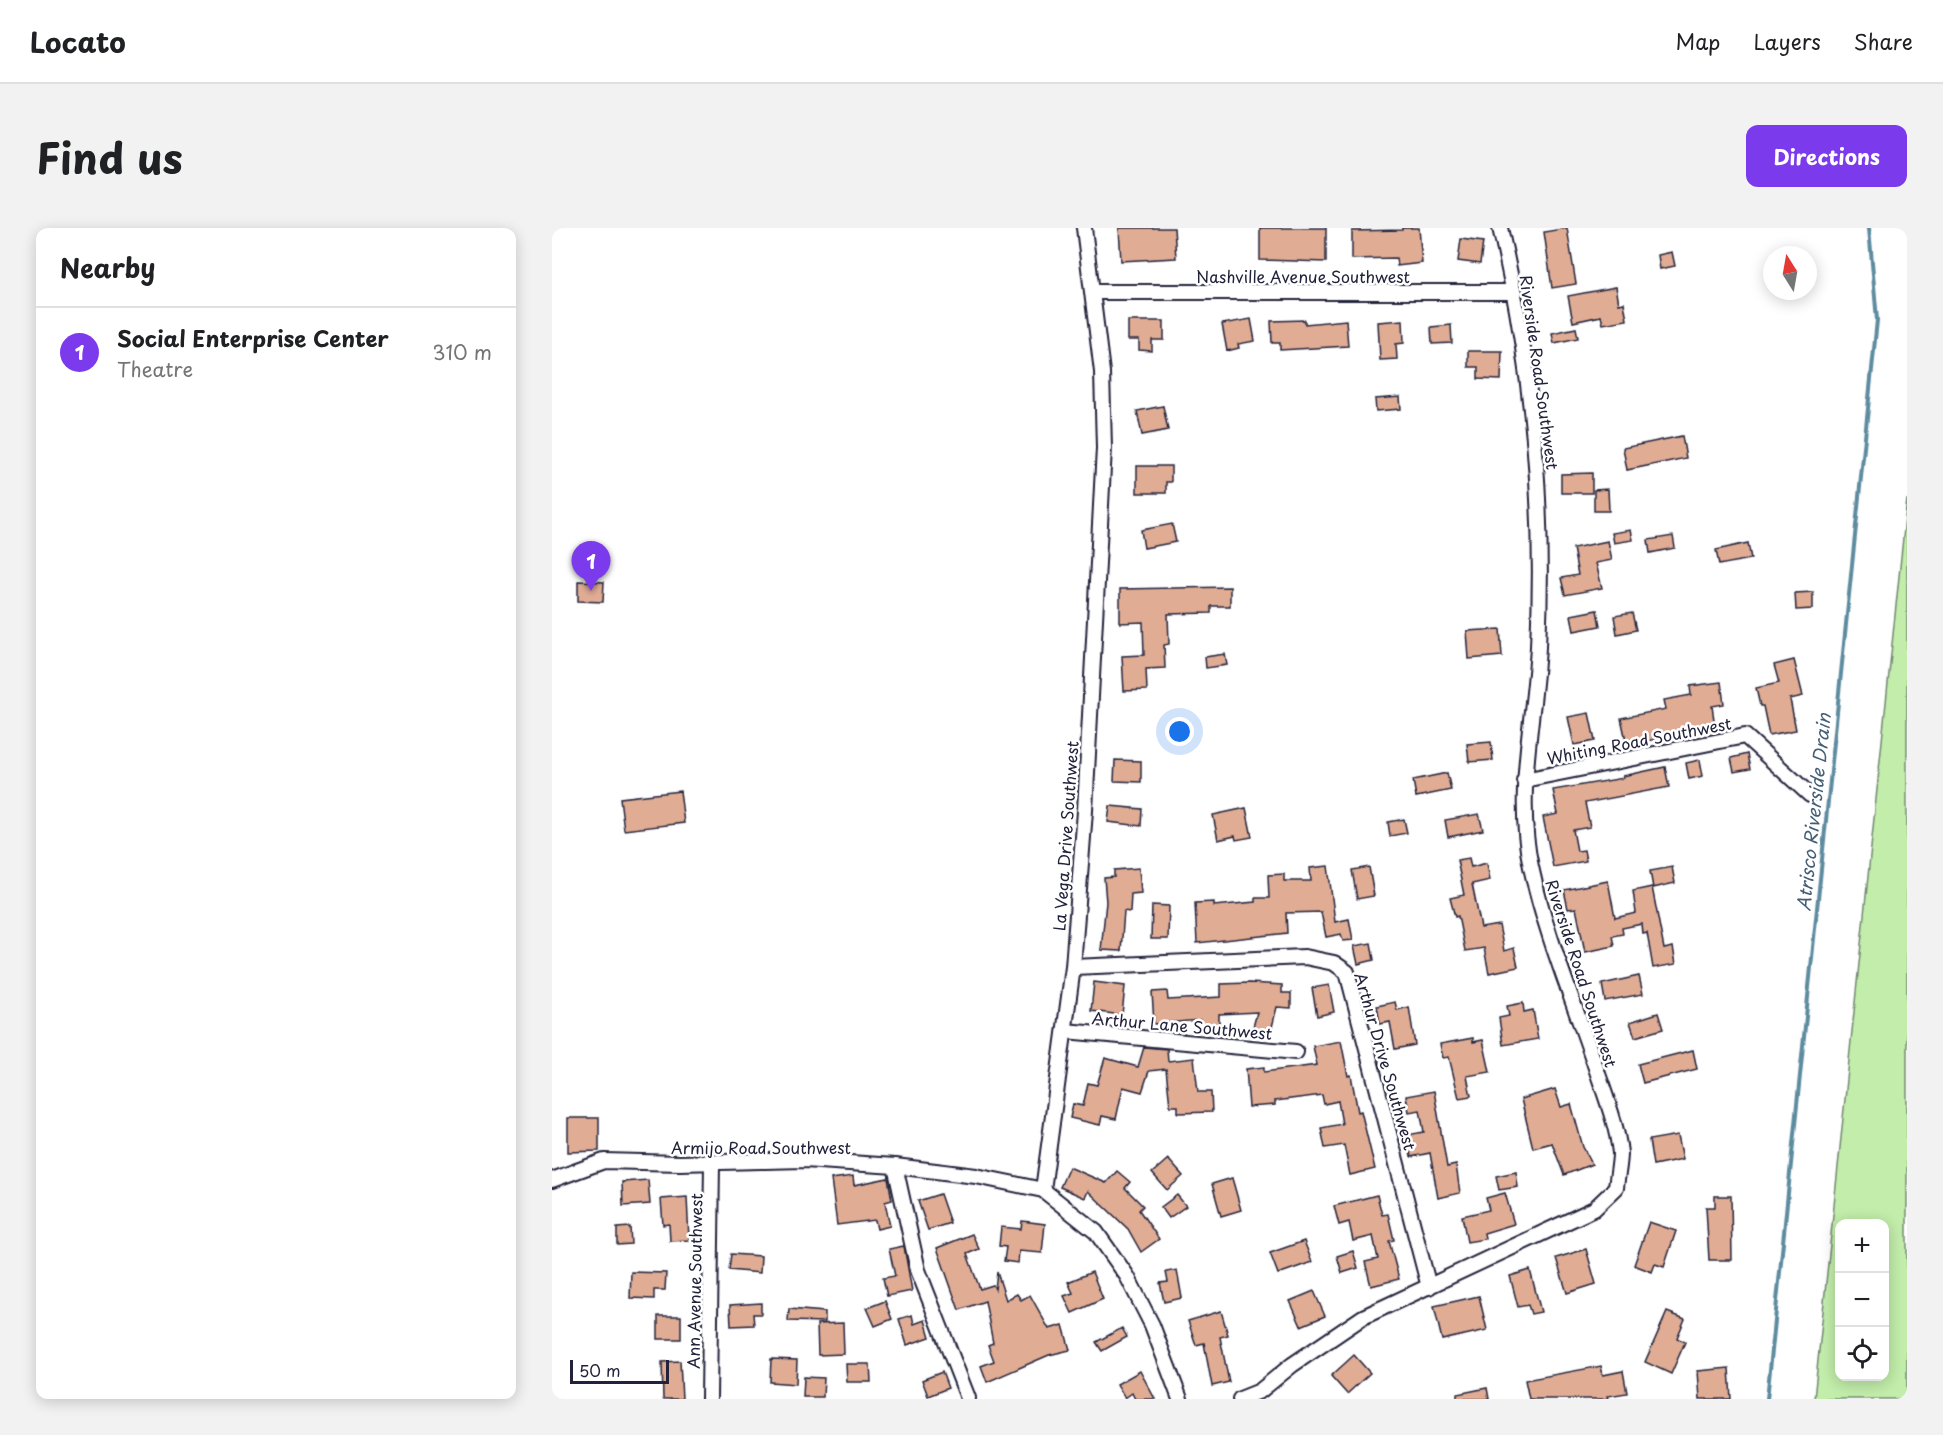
<!DOCTYPE html>
<html lang="en">
<head>
<meta charset="utf-8">
<style>
	body { margin:0; font-family:"Playpen Sans",sans-serif; background:#f2f2f2; color:#202124 }
	.controls { position:absolute; right:18px; bottom:18px; display:grid; overflow:hidden; border-radius:12px; box-shadow:0 3px 15px #0003 }
	.controls button { width:54px; height:54px; display:grid; place-items:center; padding:0; border:0; border-bottom:2px solid #e0e0e0; background:#fff; color:#202124; font:30px sans-serif }
	.compass { position:absolute; left:1211px; top:18px; width:54px; height:54px; border-radius:50%; background:#fff; box-shadow:0 3px 15px #0003; rotate:349deg }
	.scale { position:absolute; left:18px; bottom:15px; width:99px; box-sizing:border-box; padding-left:6px; border:3px solid #22223b; border-top:0; font-size:16px; line-height:21px; white-space:nowrap; color:#22223b; -webkit-text-stroke:4px #fff; paint-order:stroke }
	.you { position:absolute; left:628px; top:504px; width:21px; height:21px; margin:-15px; border:4px solid #fff; border-radius:50%; background:#1a73e8; box-shadow:0 0 0 9px #1a73e833 }
	.badge { display:grid; place-items:center; width:39px; height:39px; border-radius:50%; background:#7c3aed; color:#fff; font-size:20px; font-weight:700 }
	.pin { position:absolute; translate:-50% -50px; filter:drop-shadow(0 2px 3px #0008) }
	.pin::after { content:''; position:absolute; top:32px; width:21px; height:18px; background:inherit; clip-path:polygon(0 0,100% 0,50% 100%) }
	.list { margin:0; padding:0; list-style:none }
	h2 { display:flex; justify-content:space-between; align-items:center; height:78px; margin:0; padding:0 24px; font-size:26px }
	h2 small { font-size:20px; font-weight:400; color:#757577 }
	.list li { display:grid; grid-template-columns:39px 1fr auto; gap:18px; align-items:center; box-sizing:border-box; height:90px; padding:0 24px; border-top:2px solid #e0e0e0 }
	.list b { display:block; font-size:22px; white-space:nowrap }
	.list p { margin:0; font-size:20px; white-space:nowrap; color:#757577 }
	.list em { font-size:20px; font-style:normal; color:#757577 }
	.icon { flex:none; width:33px; height:33px; fill:none; stroke:currentColor; stroke-width:2; stroke-linecap:round; stroke-linejoin:round }
	.map { position:relative; flex:none; width:1355px; height:1171px; overflow:hidden; border-radius:12px }
	header { display:flex; align-items:center; gap:36px; box-sizing:border-box; height:84px; padding:0 30px; background:#fff; border-bottom:2px solid #e0e0e0 }
	header strong { font-size:28px }
	nav { display:flex; gap:33px; margin-inline-start:auto; font-size:21px }
	.intro { display:flex; align-items:center; justify-content:space-between; box-sizing:border-box; height:144px; padding:0 36px }
	h1 { margin:0; font-size:42px }
	.button { padding:15px 27px; border-radius:12px; background:#7c3aed; color:#fff; font-size:21px; font-weight:700 }
	main { display:flex; gap:36px; padding:0 36px }
	aside { flex:1; background:#fff; border-radius:12px; box-shadow:0 3px 15px #0003 }
	.map>svg:first-child { display:block }
</style>
</head>
<body>
<header>
<strong>Locato</strong>
<nav><a>Map</a><a>Layers</a><a>Share</a></nav>
</header>
<div class="intro"><h1>Find us</h1><a class="button">Directions</a></div>
<main>
<aside>
<h2>Nearby<small></small></h2>
<ul class="list">
<li><span class="badge">1</span><div><b>Social Enterprise Center</b><p>Theatre</p></div><em>310 m</em></li>
</ul>
</aside>
<div class="map">
<svg width="1355" height="1171" viewBox="0 0 1355 1171">
	<rect width="100%" height="100%" fill="#fff"/>
	<filter id="ink" filterUnits="userSpaceOnUse"><feTurbulence type="fractalNoise" baseFrequency=".0167" numOctaves="2"/><feDisplacementMap in="SourceGraphic" scale="12" xChannelSelector="R" yChannelSelector="G"/><feConvolveMatrix kernelMatrix="1 2 1 2 8 2 1 2 1" color-interpolation-filters="sRGB"/></filter>
	<g filter="url(#ink)">
		<path fill="#c2edaa" stroke="#728872" stroke-width="1.5" fill-rule="evenodd" d="M1355 271V1171H1262ZM1288 996H1332V1148H1288Z"/>
		<g fill="none" stroke-linecap="round" stroke-linejoin="round">
			<path stroke="#5d8b9f" stroke-width="4" d="M1215 1171 1325 92 1317 0"/>
		</g>
		<g fill="#e0ac94" stroke="#22223b" stroke-width="1.5">
			<path d="M567 0H622L624 30 569 33Z"/>
			<path d="M708 0H774V34L708 32Z"/>
			<path d="M850 0H867L870 35 845 38 844 30 800 31V3L850 2Z"/>
			<path d="M1015 0 1024 56 1000 60 992 4Z"/>
			<path d="M909 11 931 14 928 36 906 33Z"/>
			<path d="M1120 24 1123 38 1108 41 1106 27Z"/>
			<path d="M1064 59 1067 76 1072 75 1075 92 1051 96 1049 88 1021 94 1016 68Z"/>
			<path d="M699 91 703 113 686 116 687 120 675 123 670 96Z"/>
			<path d="M753 92V96L794 92 796 118 728 122V115H720L719 93Z"/>
			<path d="M851 92 852 115 844 116 845 131 828 132 826 94Z"/>
			<path d="M576 93H612V112H600V123L587 122V112H576Z"/>
			<path d="M899 97 900 115 880 116 879 99Z"/>
			<path d="M1024 100 1026 110 1002 115 1000 105Z"/>
			<path d="M916 123H950L949 152 926 151V139H916Z"/>
			<path d="M848 169 849 181 824 183 823 171Z"/>
			<path d="M611 178 616 202 590 207 585 183Z"/>
			<path d="M1130 208 1134 230 1075 242 1071 220Z"/>
			<path d="M585 238H619V254H614V265H585Z"/>
			<path d="M1040 245V265H1009V246Z"/>
			<path d="M1056 261 1057 283H1042V262Z"/>
			<path d="M620 296 624 314 592 320 589 302Z"/>
			<path d="M1079 302 1081 312 1062 315 1060 305Z"/>
			<path d="M1121 308 1123 320 1098 325 1096 312Z"/>
			<path d="M1056 313 1060 332 1044 335 1050 360 1013 367 1009 350 1026 347 1021 320Z"/>
			<path d="M1196 315 1199 331 1167 337 1164 322Z"/>
			<path d="M26 353 52 354 51 374 26 373Z"/>
			<path d="M678 359V378H659V385L616 386 617 416 612 417 613 440 594 441 595 462 572 463 570 428 592 427 591 394 568 395V361Z"/>
			<path d="M1261 364V381L1244 382 1243 365Z"/>
			<path d="M1045 382 1048 398 1022 403 1019 387Z"/>
			<path d="M1080 385 1084 402 1065 406 1062 388Z"/>
			<path d="M948 401 950 428 917 431 915 403Z"/>
			<path d="M673 426 675 437 654 440 653 429Z"/>
			<path d="M1242 432 1251 468 1238 471 1244 502 1217 507 1211 478H1208L1204 460 1227 455 1222 437Z"/>
			<path d="M1169 454 1172 476 1160 478 1163 499 1075 517 1069 490 1114 481 1112 472 1139 467 1138 458Z"/>
			<path d="M1037 485 1043 513 1022 517 1016 489Z"/>
			<path d="M939 514 941 532 917 534 915 516Z"/>
			<path d="M1195 526 1198 541 1182 544 1179 530Z"/>
			<path d="M563 532 589 533V554L562 553Z"/>
			<path d="M1148 532 1151 548 1137 551 1134 535Z"/>
			<path d="M1113 539 1117 559 1033 575 1038 599 1021 602 1025 623 1032 622 1034 633 1001 639 991 589 1006 586 1001 562 1072 550 1071 548Z"/>
			<path d="M895 545 899 562 864 569 861 552Z"/>
			<path d="M128 563 132 595 72 602 68 570Z"/>
			<path d="M558 578 590 581 589 598 556 594Z"/>
			<path d="M694 580 700 609 684 612 683 608 666 612 661 587Z"/>
			<path d="M927 586 931 602 896 609 893 592Z"/>
			<path d="M852 591 855 605 838 608 836 594Z"/>
			<path d="M917 630 919 639 935 635 938 652 920 656 929 700 947 697 952 723 962 720 966 739 937 745 932 720 913 723 906 688 903 689 898 670 912 667 905 632Z"/>
			<path d="M776 638 783 694 797 691 801 712 791 713 789 706 774 709 769 684 734 685 735 705 645 715 643 675 662 674V678L703 674V670H717L716 647 732 646V653H759L758 640Z"/>
			<path d="M817 639 822 668 805 671 800 642Z"/>
			<path d="M1120 639 1123 655 1101 660 1098 643Z"/>
			<path d="M587 640 589 665 579 666 578 684 572 683 569 723 549 722 554 674 552 650 562 649V642Z"/>
			<path d="M1056 653 1063 690 1084 685 1081 663 1100 659 1112 721 1121 719 1124 736 1101 740 1095 705 1091 706 1090 696 1070 700 1071 706 1060 708 1062 718 1033 724 1024 680 1016 681 1012 662Z"/>
			<path d="M600 677 617 678 616 711H599Z"/>
			<path d="M819 715 822 732 806 736 802 718Z"/>
			<path d="M1087 748 1091 766 1053 773 1050 756Z"/>
			<path d="M542 754 573 758 570 787 539 783Z"/>
			<path d="M697 755 730 757V765H739V780L725 779 718 807 700 803 705 784 667 786V798L649 799 648 792 602 796 600 764 615 763 616 772 669 769V756Z"/>
			<path d="M777 757 782 784 765 788 760 760Z"/>
			<path d="M843 774 845 782 857 779 863 817 843 821 838 794 828 796 825 778Z"/>
			<path d="M971 775 972 784 981 782 986 811 951 817 947 790 957 788 955 778Z"/>
			<path d="M1106 785 1111 801 1083 809 1078 794Z"/>
			<path d="M921 810V814L931 812 938 844 915 848 919 868 907 870 897 829 891 830 888 816Z"/>
			<path d="M789 813 796 848 799 847 806 884 809 883 823 941 798 947 792 917 773 920 769 900 790 896 786 873 772 876 770 867 723 873V877L697 879 694 841 712 839V844L765 837 761 818Z"/>
			<path d="M592 819 615 821 616 833 642 830 646 864H659L660 884 626 885V878H618L614 841 597 843 590 864 571 859 564 891 550 888 548 897 518 890 521 876 531 878 536 855 545 857 553 830 586 839Z"/>
			<path d="M1141 822 1145 841 1091 855 1086 836Z"/>
			<path d="M1003 861 1009 879 1019 876 1031 919 1040 936 1012 947 1000 915 981 920 969 871Z"/>
			<path d="M882 863 895 939 904 937 908 965 886 970 878 925 859 929 855 907 872 904 868 882 857 884 854 868Z"/>
			<path d="M16 890H47V923L16 924Z"/>
			<path d="M1126 907 1131 931 1101 937 1097 912Z"/>
			<path d="M616 931 631 948 615 962 600 945Z"/>
			<path d="M517 939 554 955 565 943 578 954 573 960 591 978 587 982 607 1011 589 1024 576 1001 536 963 533 970 508 959Z"/>
			<path d="M964 944 966 959 947 962 944 948Z"/>
			<path d="M301 948 302 957 336 950 340 972 333 974 338 998 325 1001 323 992 285 997 279 951Z"/>
			<path d="M680 950 689 982 669 988 660 956Z"/>
			<path d="M96 952 98 976 71 978 70 954Z"/>
			<path d="M953 965 962 996 932 1005 933 1011 915 1014 910 988 937 982 934 970Z"/>
			<path d="M388 966 398 995 376 1002 366 973Z"/>
			<path d="M625 967 634 978 617 990 609 979Z"/>
			<path d="M825 967 830 987 836 986 842 1012 837 1013 847 1051 819 1058 813 1034 826 1031 821 1008 801 1013 797 994 787 997 782 978Z"/>
			<path d="M1163 968H1179L1180 1032H1157L1154 979H1163Z"/>
			<path d="M135 969 137 1012 118 1013 117 996 111 997 109 971Z"/>
			<path d="M470 993 493 996 490 1025 467 1023 466 1035 452 1033 454 1019 447 1018 449 999 469 1001Z"/>
			<path d="M1097 994 1124 1003 1112 1039 1103 1036 1100 1044 1082 1037Z"/>
			<path d="M78 999 79 1016 65 1017V1000Z"/>
			<path d="M420 1006 427 1021 415 1026 428 1061 441 1057 443 1061 445 1044 454 1072 465 1066 469 1072 478 1067 497 1101 511 1097 518 1122 497 1127 435 1154 429 1138 442 1133 436 1117 441 1115 433 1073 407 1082 385 1020Z"/>
			<path d="M752 1013 760 1034 726 1046 718 1025Z"/>
			<path d="M352 1018 360 1063 335 1068 331 1050 343 1048 337 1021Z"/>
			<path d="M1034 1021 1044 1056 1015 1065 1004 1030Z"/>
			<path d="M801 1023 806 1040 790 1045 785 1028Z"/>
			<path d="M179 1026 209 1028 208 1045 177 1042Z"/>
			<path d="M625 1042 630 1070 612 1074 608 1055 616 1054 614 1044Z"/>
			<path d="M978 1042 989 1084 979 1086 976 1077 966 1079 958 1048Z"/>
			<path d="M79 1044 114 1045 113 1062H102V1071L78 1070Z"/>
			<path d="M540 1044 551 1071 520 1085 512 1068 521 1065 516 1054Z"/>
			<path d="M762 1063 773 1088 749 1098 738 1073Z"/>
			<path d="M927 1068 935 1102 890 1112 882 1078Z"/>
			<path d="M333 1073 340 1091 323 1098 315 1080Z"/>
			<path d="M209 1075V1086H201L202 1097 179 1098 178 1077Z"/>
			<path d="M237 1081 273 1084V1094L236 1093Z"/>
			<path d="M669 1083 676 1107 668 1109 677 1154 660 1158 652 1115 644 1117 636 1093Z"/>
			<path d="M1115 1084 1133 1091 1125 1110 1133 1114 1119 1146 1093 1134Z"/>
			<path d="M360 1087 362 1096 373 1092 378 1109 355 1117 347 1091Z"/>
			<rect x="106" y="1088" width="23" height="23"/>
			<path d="M291 1095 292 1126 266 1127 265 1096Z"/>
			<path d="M570 1100 575 1109 550 1123 544 1114Z"/>
			<path d="M802 1127 818 1145 795 1166 779 1148Z"/>
			<path d="M219 1131 245 1132 244 1156 218 1154Z"/>
			<path d="M128 1133 130 1171H111L110 1134Z"/>
			<path d="M294 1136H318L319 1154H295Z"/>
			<path d="M1049 1138 1051 1147 1071 1143 1075 1165 1056 1168 1057 1171H977L973 1152Z"/>
			<path d="M1177 1140 1179 1171H1148L1146 1143Z"/>
			<path d="M588 1143 603 1171H583L580 1165 573 1170 565 1156Z"/>
			<path d="M390 1144 396 1160 376 1168 370 1152Z"/>
			<path d="M252 1149 272 1150 271 1169H251Z"/>
			<path d="M935 1160 937 1171H905V1166Z"/>
		</g>
		<g fill="none" stroke-linecap="round" stroke-linejoin="round">
			<g stroke="#22223b" stroke-width="18">
				<g id="minor">
					<path d="M540 64H963"/>
					<path d="M972 552 1193 508 1258 567"/>
					<path d="M521 739 753 729 782 735 795 744 877 1059"/>
					<path d="M513 803 744 824"/>
					<path d="M343 938 366 1042 416 1170"/>
					<path d="M0 952 52 933 128 935 252 932 343 938 424 948 491 962 544 1004 575 1048 600 1097 628 1171"/>
					<path d="M491 962 521 739 533 583 552 220 550 144 532 0"/>
					<path d="M157 1171 160 935"/>
					<path d="M688 1171 708 1163 740 1137 811 1089 1042 981 1064 960C1065 949 1068 936 1068 925 1065 897 1053 867 1044 840 1022 774 994 708 979 639 963 566 982 493 986 419 993 278 980 137 948 0"/>
				</g>
			</g>
			<use href="#minor" stroke="#fff" stroke-width="14"/>
		</g>
	</g>
	<g text-anchor="middle" dominant-baseline="central" stroke-width="5" stroke-linejoin="round" paint-order="stroke">
		<g font-size="16" fill="#22223b" stroke="#fff">
			<text x="751" y="48">Nashville Avenue Southwest</text>
			<text transform="translate(988 144) rotate(82)">Riverside Road Southwest</text>
			<text transform="translate(1087 512) rotate(-11)">Whiting Road Southwest</text>
			<text transform="translate(513 608) rotate(-86)">La Vega Drive Southwest</text>
			<text transform="translate(1030 745) rotate(72)">Riverside Road Southwest</text>
			<text transform="translate(630 797) rotate(5)">Arthur Lane Southwest</text>
			<text transform="translate(834 833) rotate(74)">Arthur Drive Southwest</text>
			<text x="209" y="919">Armijo Road Southwest</text>
			<text transform="translate(142 1053) rotate(-89)">Ann Avenue Southwest</text>
		</g>
		<g font-size="18" font-style="italic" fill="#445f75" stroke="#fff">
			<text transform="translate(1261 584) rotate(-84)">Atrisco Riverside Drain</text>
		</g>
	</g>
</svg>
<div class="controls">
<button>+</button>
<button>−</button>
<button><svg class="icon" aria-label="locate" viewBox="0 0 24 24"><circle cx="12" cy="12" r="6"/><path d="M12 2v4M12 18v4M2 12h4M18 12h4"/></svg></button>
</div>
<svg class="compass" viewBox="-18 -18 36 36"><path d="M0-13l5 13h-10z" fill="#e53935"/><path d="M0 13l5-13h-10z" fill="#757577"/></svg>
<div class="scale">50 m</div>
<div class="you"></div>
<div class="pin badge" style="left:39px;top:363px">1</div>
</div>
</main>
</body>
</html>
